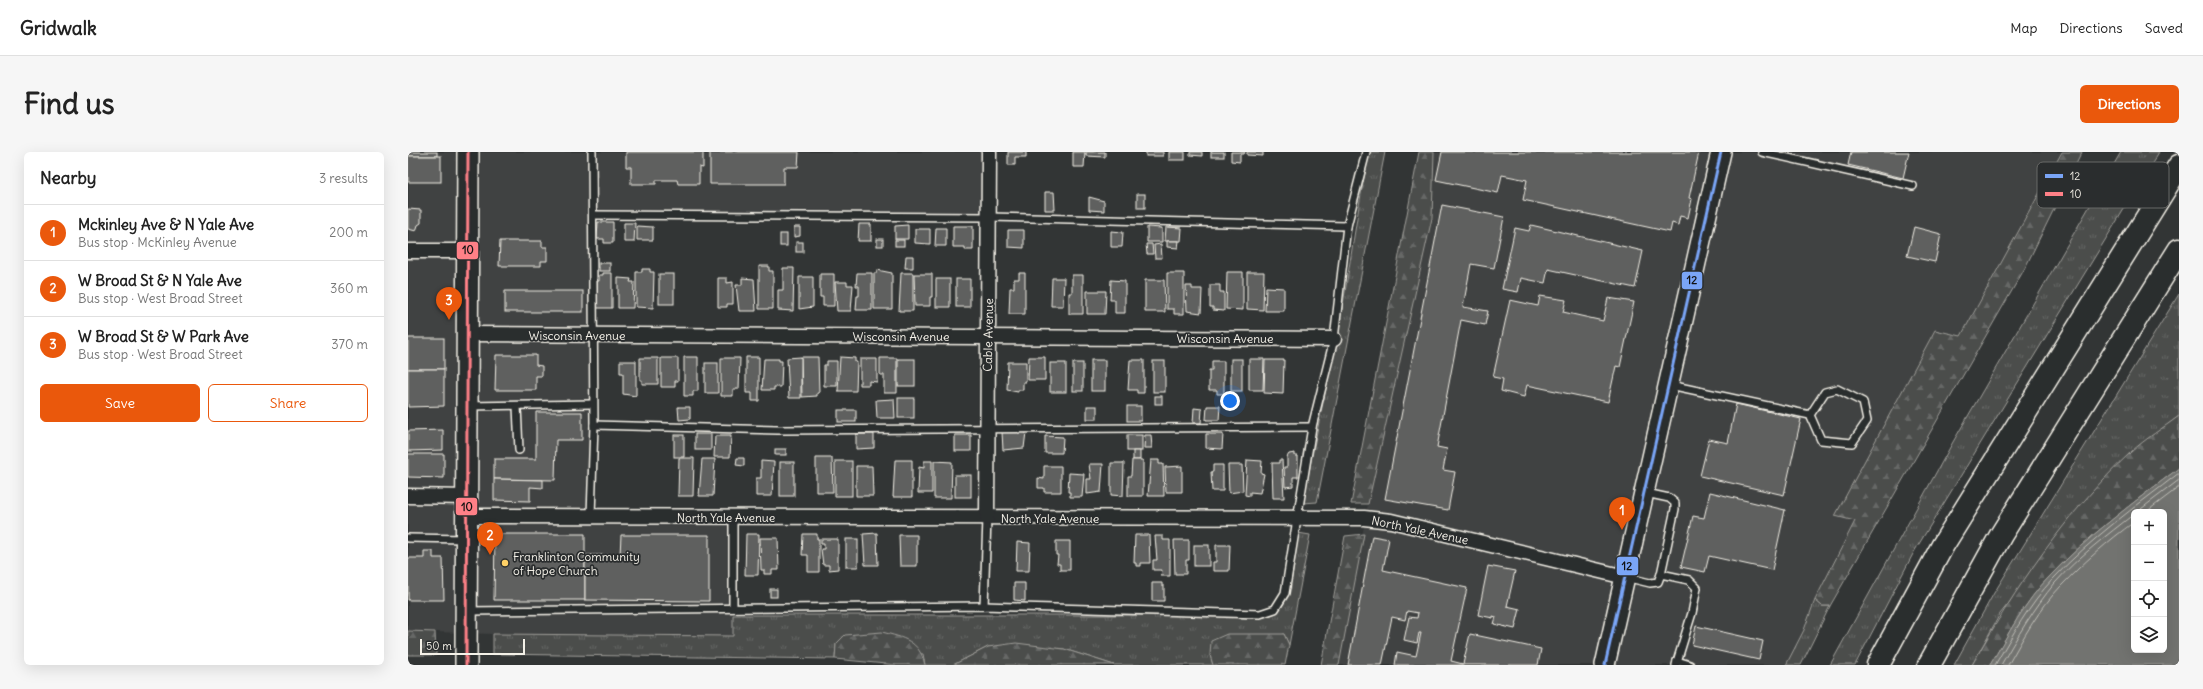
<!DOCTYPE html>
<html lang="en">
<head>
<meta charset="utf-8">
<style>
	body { margin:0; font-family:Delius,sans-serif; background:#f6f6f6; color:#222 }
	.controls { position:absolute; right:12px; bottom:12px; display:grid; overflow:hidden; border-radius:6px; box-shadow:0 4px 16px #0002 }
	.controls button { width:36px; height:36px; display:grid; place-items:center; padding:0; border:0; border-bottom:1px solid #e0e0e0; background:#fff; color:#222; font:20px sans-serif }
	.scale { position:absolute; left:12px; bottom:10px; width:105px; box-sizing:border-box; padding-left:4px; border:2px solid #f4f1e8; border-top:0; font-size:11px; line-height:14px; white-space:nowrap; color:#f4f1e8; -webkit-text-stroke:3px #2a2d2e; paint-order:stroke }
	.you { position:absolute; left:822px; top:249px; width:14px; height:14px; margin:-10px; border:3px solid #fff; border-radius:50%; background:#1a73e8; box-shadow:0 0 0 6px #1a73e833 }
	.badge { display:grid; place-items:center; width:26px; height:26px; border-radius:50%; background:#ea580c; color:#fff; font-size:13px; font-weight:700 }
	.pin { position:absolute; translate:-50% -33px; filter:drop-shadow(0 1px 2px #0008) }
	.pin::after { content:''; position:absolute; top:21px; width:14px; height:12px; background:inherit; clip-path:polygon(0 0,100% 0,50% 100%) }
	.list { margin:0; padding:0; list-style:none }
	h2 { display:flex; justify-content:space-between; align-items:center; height:52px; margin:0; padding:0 16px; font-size:17px }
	h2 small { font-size:13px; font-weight:400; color:#767676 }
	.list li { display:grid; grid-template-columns:26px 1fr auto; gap:12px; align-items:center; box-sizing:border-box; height:56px; padding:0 16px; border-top:1px solid #e0e0e0 }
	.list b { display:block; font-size:15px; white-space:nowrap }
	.list p { margin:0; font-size:13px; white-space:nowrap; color:#767676 }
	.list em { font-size:13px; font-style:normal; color:#767676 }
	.actions { display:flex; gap:8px; padding:12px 16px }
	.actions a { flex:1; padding:9px 0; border:1px solid #ea580c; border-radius:6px; text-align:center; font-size:14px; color:#ea580c }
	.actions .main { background:#ea580c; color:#fff }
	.icon { flex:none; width:22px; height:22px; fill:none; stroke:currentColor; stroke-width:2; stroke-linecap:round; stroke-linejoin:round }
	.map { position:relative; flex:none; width:1771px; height:513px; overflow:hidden; border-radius:6px }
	header { display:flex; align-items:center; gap:24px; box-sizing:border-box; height:56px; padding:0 20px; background:#fff; border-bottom:1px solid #e0e0e0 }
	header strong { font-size:19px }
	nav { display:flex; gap:22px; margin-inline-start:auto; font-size:14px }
	.intro { display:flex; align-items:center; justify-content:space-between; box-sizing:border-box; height:96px; padding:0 24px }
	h1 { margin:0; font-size:28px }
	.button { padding:10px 18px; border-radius:6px; background:#ea580c; color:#fff; font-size:14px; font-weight:700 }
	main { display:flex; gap:24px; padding:0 24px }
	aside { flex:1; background:#fff; border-radius:6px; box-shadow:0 4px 16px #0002 }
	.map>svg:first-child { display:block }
</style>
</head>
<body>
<header>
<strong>Gridwalk</strong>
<nav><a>Map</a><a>Directions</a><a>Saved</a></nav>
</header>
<div class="intro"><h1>Find us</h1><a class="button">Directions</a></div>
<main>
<aside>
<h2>Nearby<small>3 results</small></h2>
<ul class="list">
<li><span class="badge">1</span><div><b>Mckinley Ave &amp; N Yale Ave</b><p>Bus stop · McKinley Avenue</p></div><em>200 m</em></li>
<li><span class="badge">2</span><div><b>W Broad St &amp; N Yale Ave</b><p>Bus stop · West Broad Street</p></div><em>360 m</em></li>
<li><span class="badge">3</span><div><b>W Broad St &amp; W Park Ave</b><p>Bus stop · West Broad Street</p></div><em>370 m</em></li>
</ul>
<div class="actions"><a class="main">Save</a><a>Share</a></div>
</aside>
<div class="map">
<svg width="1771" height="513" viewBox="0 0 1771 513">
	<defs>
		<pattern id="grass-tufts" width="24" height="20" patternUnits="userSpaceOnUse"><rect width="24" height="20" fill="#4b4d4c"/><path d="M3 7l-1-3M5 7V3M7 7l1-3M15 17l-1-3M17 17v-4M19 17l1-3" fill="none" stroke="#666766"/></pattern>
		<pattern id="forest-firs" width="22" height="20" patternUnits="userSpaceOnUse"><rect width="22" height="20" fill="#4b4d4c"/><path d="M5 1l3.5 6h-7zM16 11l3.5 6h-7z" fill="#666766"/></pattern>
	</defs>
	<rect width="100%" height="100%" fill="#323535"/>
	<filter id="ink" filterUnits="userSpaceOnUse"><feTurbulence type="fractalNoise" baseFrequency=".025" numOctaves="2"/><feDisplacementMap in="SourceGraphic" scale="8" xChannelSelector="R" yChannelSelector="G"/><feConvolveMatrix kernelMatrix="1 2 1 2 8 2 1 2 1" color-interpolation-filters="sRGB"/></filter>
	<g filter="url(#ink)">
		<g fill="#404242">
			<path d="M0 0H581V65L185 63 183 364 325 365V484L85 482 0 479Z"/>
			<path d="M1026 0H1654L1553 184 1527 178 1428 364 1447 369 1407 448 1396 478 1378 513H931L960 352 1024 66Z"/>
		</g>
		<g fill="url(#grass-tufts)" stroke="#a09f9a">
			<path d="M961 0H977L909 350 895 351C906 291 919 233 931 174 942 116 949 58 961 0Z"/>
			<path d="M1713 0H1751L1506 400 1447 513H1422L1545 290Z"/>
			<path d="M1771 142V264L1723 300 1592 462 1564 513H1546L1586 441Z"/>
			<path d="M890 381 902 383 881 493 876 482 802 503 805 513H706L656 497 580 495 545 513H517L515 502 428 492 427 507 85 502V482L325 484V463H808C825 464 849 470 866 462 885 453 887 401 890 381Z"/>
			<path d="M1407 448 1414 454H1422L1393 513H1378L1396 478Z"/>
		</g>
		<g fill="url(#forest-firs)" stroke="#a09f9a">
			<path d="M1011 0H1026L1024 66 960 352H943Z"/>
			<path d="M1654 0H1674L1617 116 1422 454H1414L1407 448 1447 369 1427 364 1527 178 1553 184Z"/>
			<path d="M1771 264V316C1726 350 1681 383 1642 424 1617 449 1600 483 1582 513H1564C1607 436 1658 361 1723 300 1737 287 1755 276 1771 264Z"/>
			<path d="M956 382 931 513H913L937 384Z"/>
			<path d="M0 479 27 480 28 503H0Z"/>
			<path d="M474 480C496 486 511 488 517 513H488L427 507 428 492 437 483Z"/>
			<path d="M819 482H876L881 493 877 513H805L802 503 803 489Z"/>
			<path d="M608 491 656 497 706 513H545L580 495Z"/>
		</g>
		<path fill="#727370" stroke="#a6a5a0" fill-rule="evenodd" d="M1771 316V513H1582C1600 483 1617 449 1642 424 1681 383 1726 350 1771 316ZM1726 360H1756V498H1726Z"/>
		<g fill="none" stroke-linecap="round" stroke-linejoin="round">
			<g stroke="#c0bfb8" stroke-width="1">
				<path d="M1729 360 1771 328"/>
				<path d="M1738 360 1771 335"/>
				<path d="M1587 513C1604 484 1621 452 1645 427 1682 387 1727 355 1771 321"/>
				<path d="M1593 513C1609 485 1626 456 1647 431 1670 405 1699 383 1726 362"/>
				<path d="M1600 513C1615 486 1631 457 1653 434 1675 411 1700 389 1726 370"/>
			</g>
		</g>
		<g fill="#5f605f" stroke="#f4f1e8">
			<rect x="0" y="0" width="29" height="4"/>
			<path d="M218 0H295V16L291 15V32H270L269 28H248V32H223V15H218Z"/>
			<path d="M295 0H391L390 15H376V32H302V1Z"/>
			<path d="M600 0H618V5H607V13H600Z"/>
			<path d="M665 0H677L676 15H665Z"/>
			<path d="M678 0H697V5L678 4Z"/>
			<rect x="738" y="0" width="17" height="4"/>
			<rect x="761" y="0" width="16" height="8"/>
			<path d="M782 0H794V4L782 3Z"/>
			<rect x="803" y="0" width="13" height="5"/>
			<path d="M823 0H837L836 2H832V10L823 9Z"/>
			<path d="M839 0H855V4L839 3Z"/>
			<path d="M1034 0H1291L1281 46 1284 47 1280 66 1272 64 1270 73 1264 71 1262 80 1115 48 1119 28 1094 23 1090 41 1028 28Z"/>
			<path d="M1443 0H1501L1495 26 1440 13Z"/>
			<rect x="0" y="4" width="33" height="26"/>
			<path d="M637 40H646L647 58H637Z"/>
			<rect x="729" y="42" width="8" height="14"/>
			<path d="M681 45 696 49V59L681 58Z"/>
			<path d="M1034 53 1096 65 1086 116 1063 112 1055 155 1080 159 1077 173 1053 168 1029 295 1039 297 1035 318 1047 320 1040 358 977 347Z"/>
			<path d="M0 57 13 58V71L10 73 8 79 0 77Z"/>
			<path d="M190 70H205V91H196V87H189Z"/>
			<path d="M216 71H227L226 90H216Z"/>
			<path d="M451 72H463V89H450Z"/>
			<path d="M500 73V87H487V74Z"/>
			<path d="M1123 73 1235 99 1227 136 1140 117 1137 131 1113 126 1110 140 1094 137 1107 76 1121 79Z"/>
			<path d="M229 74 245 75V88H229Z"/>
			<path d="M545 74H565V98H557V95H545Z"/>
			<path d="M386 75H392V84L386 85Z"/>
			<path d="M739 75 754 76V90H739Z"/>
			<path d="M758 75 774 76 773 89H757Z"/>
			<path d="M1506 75 1533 82 1527 110 1499 104Z"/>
			<path d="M528 76H538V94H527Z"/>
			<path d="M507 77H522V92L507 91Z"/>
			<path d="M600 78H616V96L600 95Z"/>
			<path d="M703 79 715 80 714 95H703Z"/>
			<rect x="372" y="82" width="7" height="12"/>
			<rect x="469" y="87" width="6" height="7"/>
			<rect x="487" y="88" width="9" height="6"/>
			<path d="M92 89H134V95H139V109H133V114H91Z"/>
			<path d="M759 89H771L770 96 759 95Z"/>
			<rect x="388" y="90" width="7" height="10"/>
			<path d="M738 92H744L745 102H739Z"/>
			<path d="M753 92 754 106H747L746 93Z"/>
			<path d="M498 104H505V116H497Z"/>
			<rect x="191" y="111" width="11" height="8"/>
			<path d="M351 114H361V119H365V157H351Z"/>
			<path d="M375 116H386L385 159 370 158V138H375Z"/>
			<path d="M234 117H242V120H246L245 156 228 155V120H234Z"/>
			<path d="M469 118 484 121V157H466V121H469Z"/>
			<path d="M819 120H835V158L818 157Z"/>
			<path d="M839 120H856L855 158 839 157Z"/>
			<path d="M195 121H204V156H189V129H191V123H195Z"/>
			<path d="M449 121H464V158H448L449 144H451V134H448Z"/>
			<path d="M493 121H505V159H491Z"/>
			<path d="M611 121H617V162H601L602 136H606V127H611Z"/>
			<path d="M759 121H776V162H766V157H759Z"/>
			<rect x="251" y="122" width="15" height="30"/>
			<path d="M412 122H426V154H415V145H412Z"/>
			<path d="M506 122H524V145H522V154H507Z"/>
			<path d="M664 123H675V162H661V141H664Z"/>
			<path d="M391 125H405V155L391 157Z"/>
			<path d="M210 126 223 127 222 130H226L225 156H210Z"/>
			<path d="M310 126H319V131L325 130V152H319V155H310Z"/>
			<path d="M334 126 346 127 348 159H331L328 133H334Z"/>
			<path d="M644 126H656L655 154H643Z"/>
			<rect x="528" y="127" width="14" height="28"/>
			<rect x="548" y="127" width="14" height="28"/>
			<path d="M703 128 717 129V161H707V148H702Z"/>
			<path d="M737 128H756L757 160H737Z"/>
			<path d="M427 130H439V133H445L443 159H429Z"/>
			<path d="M802 133H812V140H816V159L805 158V155H802Z"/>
			<path d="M778 134H784V137H794L793 161 779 159Z"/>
			<path d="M858 135 876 136V159H857Z"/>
			<rect x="97" y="139" width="78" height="21"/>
			<path d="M679 139H698L697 162H679Z"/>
			<path d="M1132 144 1158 148 1155 160 1195 169 1200 146 1226 150 1212 215 1208 214 1200 250 1119 233 1116 245 1093 239 1095 227 1085 225 1102 148 1130 154Z"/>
			<rect x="0" y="186" width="36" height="31"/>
			<path d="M88 203H128V213L134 214V224H128V238H87Z"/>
			<path d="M276 205H290V239H285V244H276Z"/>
			<path d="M338 205H351V249H344V241H338Z"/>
			<path d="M393 205H410L411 241H409V244L394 245Z"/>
			<path d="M393 205V246H381L379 206Z"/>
			<path d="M432 205 447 206V210H449L448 239H430Z"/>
			<path d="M621 205H637V228H620Z"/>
			<path d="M232 206H250V232H234V228H232Z"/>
			<path d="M253 206H270V229H267V235H253Z"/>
			<path d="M313 206H332L331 237H325V244H313Z"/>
			<path d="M472 206H489V241H476V223H472Z"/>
			<path d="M356 207H371V209H374L373 235H366V238H354Z"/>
			<path d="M452 207H469V230L461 229V233H452Z"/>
			<rect x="490" y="207" width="17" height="27"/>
			<rect x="823" y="207" width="11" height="32"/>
			<path d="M841 207H856L855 238H841Z"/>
			<rect x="683" y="208" width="14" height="31"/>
			<path d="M722 208H736V241H729V238H720Z"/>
			<path d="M857 208H876L875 242 856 241Z"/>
			<path d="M212 209H228V244L215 242V221H212Z"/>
			<path d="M419 209H429V234H416V213H419Z"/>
			<rect x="745" y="209" width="12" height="31"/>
			<path d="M804 209H816V242H809V238H801V218H804Z"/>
			<path d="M600 210H618V230H615V238H610V240L599 238Z"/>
			<rect x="297" y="211" width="13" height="30"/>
			<rect x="642" y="211" width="16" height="29"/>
			<rect x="665" y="211" width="10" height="28"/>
			<path d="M0 217H36V254L0 255Z"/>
			<rect x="747" y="244" width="7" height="8"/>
			<rect x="490" y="246" width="16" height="20"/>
			<path d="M486 247 487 266H469L468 248Z"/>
			<path d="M1328 252 1393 267 1376 343 1292 324 1301 287 1320 291Z"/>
			<rect x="679" y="254" width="10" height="13"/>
			<rect x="719" y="254" width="14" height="15"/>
			<path d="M799 254H812L811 268H798Z"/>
			<path d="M270 255H282V267L271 268Z"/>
			<path d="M786 256 794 257 793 271H785Z"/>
			<rect x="430" y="258" width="18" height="12"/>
			<path d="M128 260H174V288H148L147 328 86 327V307H128Z"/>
			<path d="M35 278V298L0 299V279Z"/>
			<path d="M594 280H618L616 296 595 298Z"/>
			<rect x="287" y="282" width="16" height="16"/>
			<path d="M448 282H466V296L448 297Z"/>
			<path d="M798 282H815L814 297 798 296Z"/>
			<rect x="266" y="283" width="10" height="22"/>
			<rect x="547" y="283" width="16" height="16"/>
			<rect x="719" y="283" width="15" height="16"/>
			<path d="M737 283H743L744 296H736Z"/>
			<path d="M307 284H323L322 305H306Z"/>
			<path d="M637 284 655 285 654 301H637Z"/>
			<rect x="367" y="297" width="11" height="6"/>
			<rect x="725" y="299" width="7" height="9"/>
			<path d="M887 301V304H890V325H885V334L877 335 876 315H879V305L881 302Z"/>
			<path d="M0 302H36V326L0 325Z"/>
			<path d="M271 306H286L285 344H270Z"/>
			<path d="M329 306H336V314L328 313Z"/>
			<path d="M408 306H424L425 340H408Z"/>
			<path d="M294 307H307L305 344H291Z"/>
			<path d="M487 308H504V345H485Z"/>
			<path d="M724 308H735V344H720V324H723Z"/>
			<path d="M743 308H751V312H755L756 344H740Z"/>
			<path d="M839 308 854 309 853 321 856 322 852 341 842 340V344L837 343Z"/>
			<path d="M871 308H874L876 346H865L864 311H871Z"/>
			<path d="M353 309 366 310 364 344H348V326H353Z"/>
			<rect x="427" y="309" width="17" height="35"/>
			<path d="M516 309H524V341H510L511 315 516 316Z"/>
			<path d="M526 309 544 310 543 346H526Z"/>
			<rect x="372" y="310" width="14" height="34"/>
			<path d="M703 311H716L715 344 703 343Z"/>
			<path d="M681 312H695L693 340 679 342V327H683Z"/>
			<path d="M805 313H815V339H804L803 320H805Z"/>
			<path d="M820 313H834L835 339 821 341Z"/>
			<path d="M448 314H464L465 344H448Z"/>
			<path d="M636 314H653V340H636V336H630V326L636 327Z"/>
			<path d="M774 314V340H758L757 315Z"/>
			<path d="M661 321 676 322 674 345H662V340H660Z"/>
			<rect x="547" y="323" width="16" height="22"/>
			<path d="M86 327 135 328V336L122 335V349L86 348Z"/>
			<path d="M1302 340 1377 358 1364 418 1301 404 1297 420 1273 415 1285 364 1296 366Z"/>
			<path d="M469 381 470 413H457L455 382Z"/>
			<path d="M87 382H177V448H86Z"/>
			<path d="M338 382H351L350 423H337Z"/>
			<path d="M395 382H409V387H411V420H400V403H394Z"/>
			<path d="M213 383H301V449L177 448V403H212Z"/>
			<path d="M491 383H509V414H492Z"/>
			<path d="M727 383H741L742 411H733V414H728V411H726Z"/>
			<path d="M747 384H755V388H762V424H753L754 418H745V408H749Z"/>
			<path d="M964 384 981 387 975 418 1059 436 1043 509 1055 512 1062 482 1133 497 1130 513H987L989 500 1008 504 1013 481H1011L1009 491 996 488 1001 465 1009 466 1010 461 999 459 997 468 984 465 974 513H940Z"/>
			<path d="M352 386H370L371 418H364V422H356V418H353Z"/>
			<path d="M413 387H430V417L421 418V413H415L413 397H416V392H413Z"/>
			<rect x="438" y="387" width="12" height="28"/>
			<path d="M766 388H781V408H778V422H767Z"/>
			<path d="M648 389H662V418H652V412H649L650 403H648Z"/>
			<path d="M609 390 622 391 621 419H608Z"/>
			<rect x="786" y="393" width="15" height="21"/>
			<path d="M808 393H822L821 419H805V410H808Z"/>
			<path d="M16 399H25V406H35L36 448H0V406H16Z"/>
			<path d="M1080 414 1107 419 1099 454 1112 457 1107 477 1086 472 1088 465 1085 464V466L1070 463Z"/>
			<path d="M606 431H617V449L606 448Z"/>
			<path d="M744 431H754V434H756V449H744Z"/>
			<rect x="362" y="437" width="7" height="8"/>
			<path d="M1288 474 1355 489 1351 508 1284 493Z"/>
		</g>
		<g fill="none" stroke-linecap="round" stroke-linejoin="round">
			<g stroke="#f4f1e8" stroke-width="10">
				<g id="service">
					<path d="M1354 0 1505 34"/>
					<path d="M185 63 581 65 939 74"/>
					<path d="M1262 233 1402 263 1417 240 1429 237 1455 250 1459 269 1444 291 1413 288 1402 263"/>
					<path d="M60 254 185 252"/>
					<path d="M109 254 111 298"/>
					<path d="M186 273 370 278 904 275"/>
					<path d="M183 364 186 273 184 0"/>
					<path d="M325 365V456"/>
					<path d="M0 386 58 387"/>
					<path d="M1253 422 1281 428 1289 436 1284 461 1268 513"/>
					<path d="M1217 425 1242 431 1250 430 1253 422 1267 357V351L1261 346 1238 341"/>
					<path d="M576 454 579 366"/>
					<path d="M60 459 576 454 852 462 867 457 877 441 904 275 926 187 939 74 958 0"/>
					<path d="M1269 509 1282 513"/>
				</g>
			</g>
			<g stroke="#f4f1e8" stroke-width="17">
				<g id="minor">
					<path d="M0 99H60"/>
					<path d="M60 182 926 187"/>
					<path d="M0 344 60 345"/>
					<path d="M60 364 956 366 983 369 1217 425"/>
					<path d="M579 366 581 0"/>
				</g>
			</g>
			<g stroke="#f4f1e8" stroke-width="22">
				<path id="secondary" d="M1197 513 1313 0"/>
			</g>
			<g stroke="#f4f1e8" stroke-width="24">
				<path id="primary" d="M58 513 60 0"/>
			</g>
			<g stroke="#f4f1e8" stroke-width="25">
				<g id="motorway">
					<path d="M1470 513 1535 393 1771 14"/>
					<path d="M1521 513 1593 383 1771 98"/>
				</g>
			</g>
			<use href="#service" stroke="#2a2d2e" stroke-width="7"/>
			<use href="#minor" stroke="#2a2d2e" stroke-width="14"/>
			<use href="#secondary" stroke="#2a2d2e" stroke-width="19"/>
			<use href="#primary" stroke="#2a2d2e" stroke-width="21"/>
			<use href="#motorway" stroke="#2a2d2e" stroke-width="22"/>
			<g stroke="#2a2d2e" stroke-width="6">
				<path id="bus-1" d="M1197 513 1313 0"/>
			</g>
			<g stroke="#2a2d2e" stroke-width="6">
				<path id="bus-2" d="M58 513 60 0"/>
			</g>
			<use href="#bus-1" stroke="#7aa5f7" stroke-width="3"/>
			<use href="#bus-2" stroke="#ff8087" stroke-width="3"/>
		</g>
	</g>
	<circle fill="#ffd166" stroke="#2a2d2e" stroke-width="1.5" cx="97" cy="411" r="4"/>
	<g text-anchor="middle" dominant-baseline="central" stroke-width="3.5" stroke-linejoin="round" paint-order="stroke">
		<g font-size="12" fill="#f4f1e8" stroke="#2a2d2e">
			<text x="169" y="183">Wisconsin Avenue</text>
			<text transform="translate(580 183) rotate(-89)">Cable Avenue</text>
			<text x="493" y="184">Wisconsin Avenue</text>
			<text x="817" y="186">Wisconsin Avenue</text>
			<text x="318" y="365">North Yale Avenue</text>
			<text x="642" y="366">North Yale Avenue</text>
			<text transform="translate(1012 378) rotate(12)">North Yale Avenue</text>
		</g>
		<g font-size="12" fill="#f4f1e8" stroke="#2a2d2e" text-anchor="start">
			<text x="105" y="404">Franklinton Community<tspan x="105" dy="14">of Hope Church</tspan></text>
		</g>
	</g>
	<rect x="1629" y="10" width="132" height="46" rx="6" fill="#2a2d2e" stroke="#676866" stroke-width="1"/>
	<rect x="1637" y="22" width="18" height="4" fill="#7aa5f7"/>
	<rect x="1637" y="40" width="18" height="4" fill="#ff8087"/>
	<g font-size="11" fill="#f4f1e8">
		<text x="1662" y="28">12</text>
		<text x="1662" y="46">10</text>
	</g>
	<g stroke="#2a2d2e" stroke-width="1.5">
		<rect x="48" y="89" width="23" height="19" rx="4" fill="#ff8087"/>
		<rect x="1273" y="119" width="22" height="19" rx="4" fill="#7aa5f7"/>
		<rect x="47" y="345" width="23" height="19" rx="4" fill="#ff8087"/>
		<rect x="1208" y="404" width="23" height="20" rx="4" fill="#7aa5f7"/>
	</g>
	<g font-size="11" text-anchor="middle" font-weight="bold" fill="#111">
		<text x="60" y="102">10</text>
		<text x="1284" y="132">12</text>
		<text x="59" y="359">10</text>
		<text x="1219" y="418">12</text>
	</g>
</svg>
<div class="controls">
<button>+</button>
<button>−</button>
<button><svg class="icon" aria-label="locate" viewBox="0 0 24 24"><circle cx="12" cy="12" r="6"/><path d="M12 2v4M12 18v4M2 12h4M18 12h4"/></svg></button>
<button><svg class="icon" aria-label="layers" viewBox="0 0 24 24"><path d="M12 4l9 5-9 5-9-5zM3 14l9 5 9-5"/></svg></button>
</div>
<div class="scale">50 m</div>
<div class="you"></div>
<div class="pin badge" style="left:1214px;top:378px">1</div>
<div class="pin badge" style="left:82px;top:403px">2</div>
<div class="pin badge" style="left:41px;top:168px">3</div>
</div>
</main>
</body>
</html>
